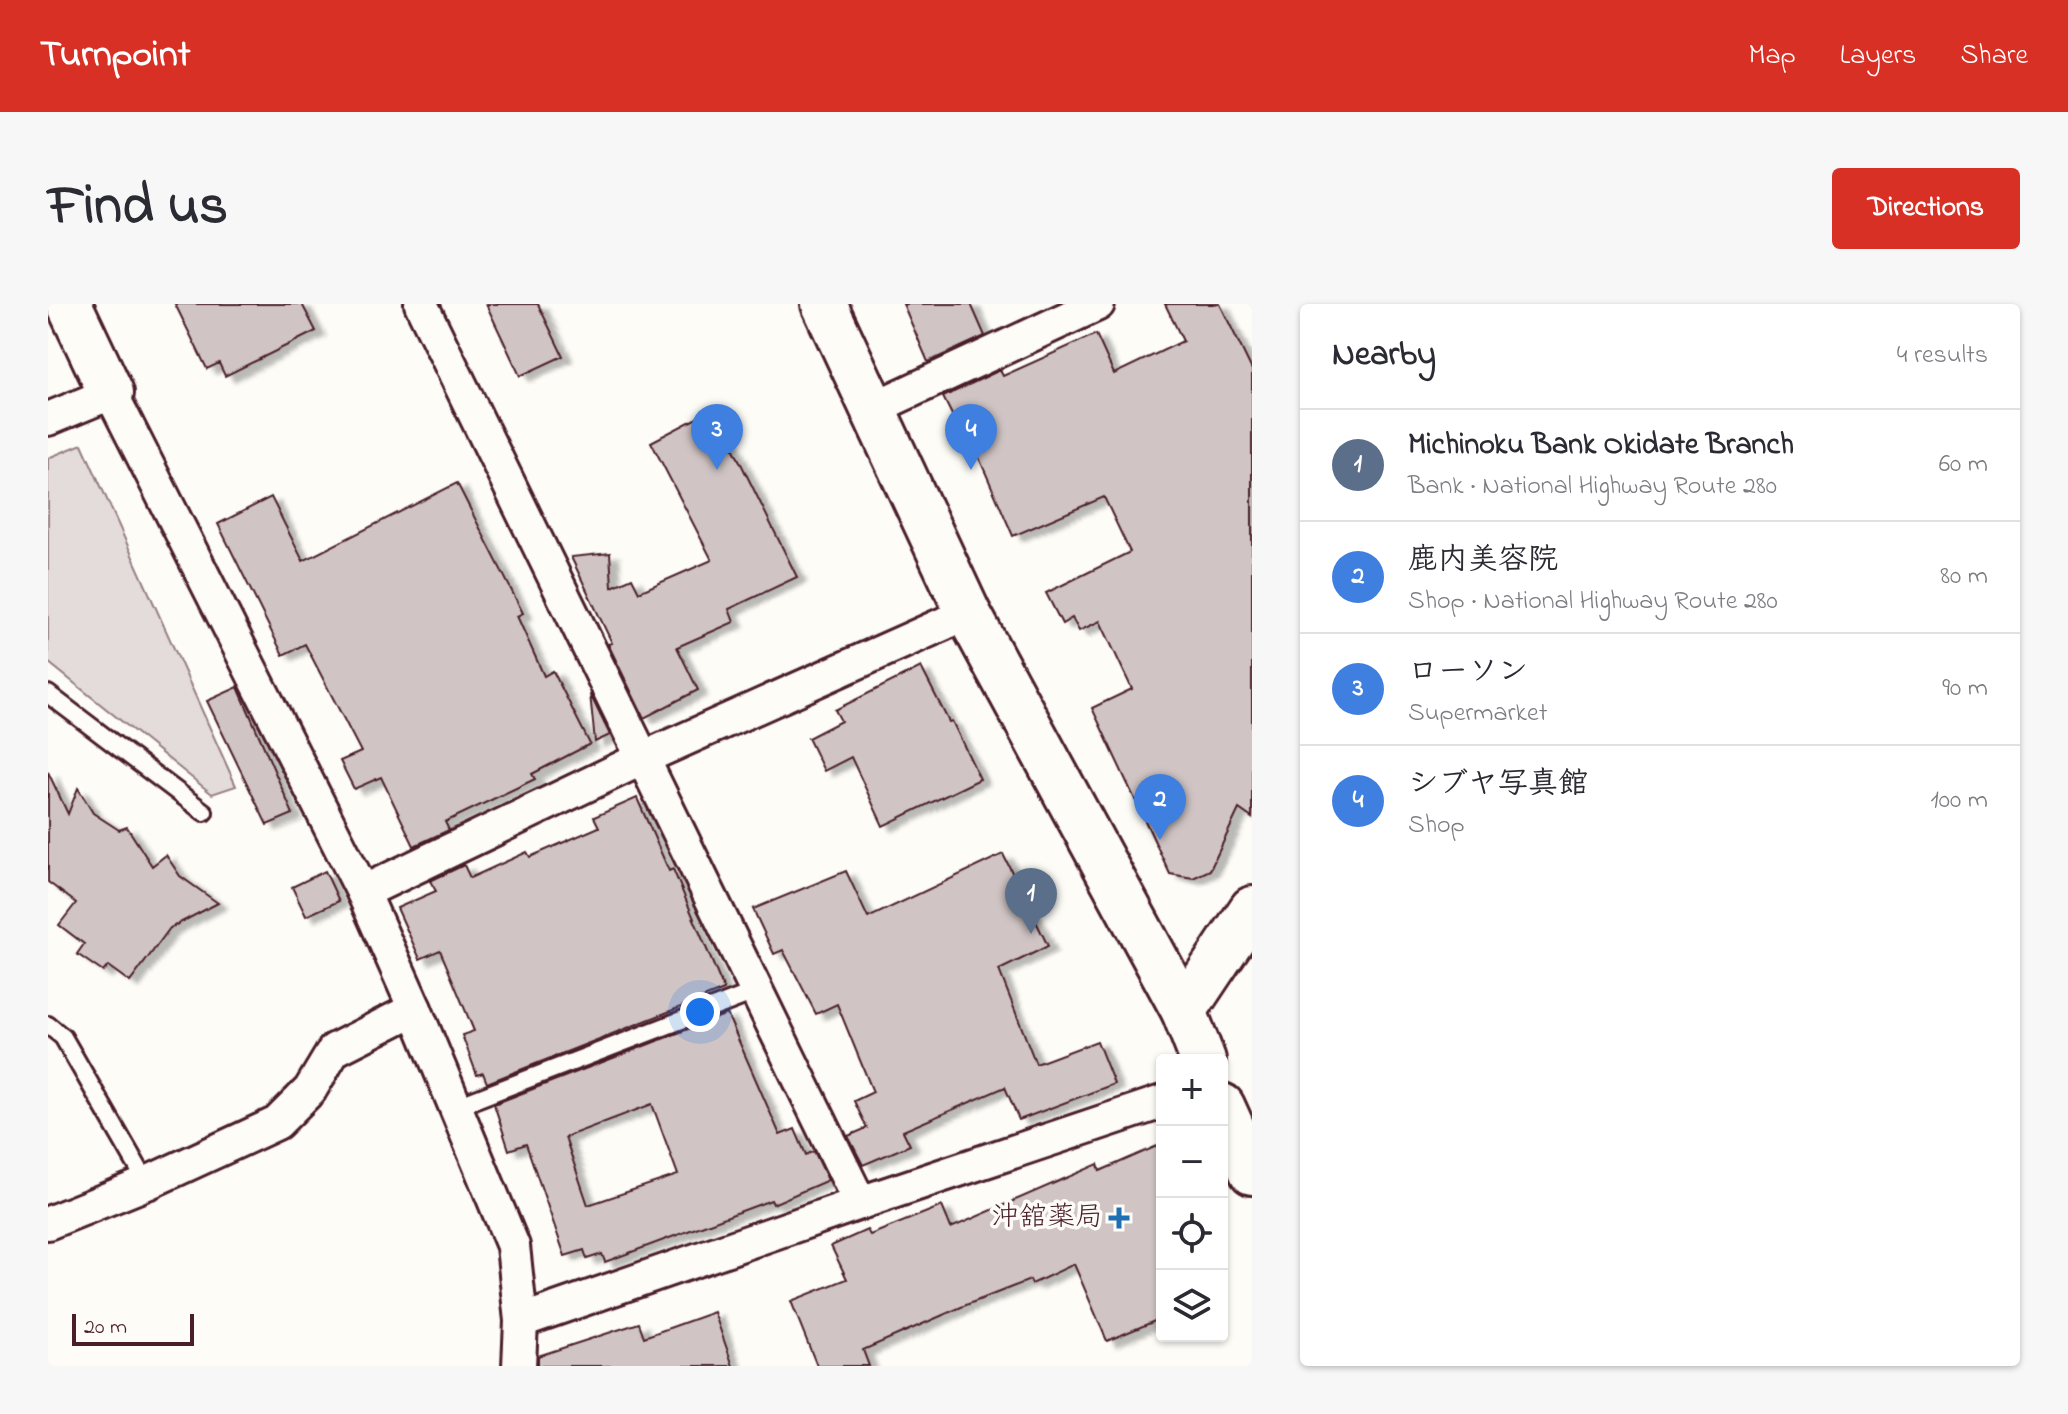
<!DOCTYPE html>
<html lang="en">
<head>
<meta charset="utf-8">
<style>
	body { margin:0; font-family:"Indie Flower","Klee One",sans-serif; background:#f7f7f7; color:#2b2b33 }
	.controls { position:absolute; right:24px; bottom:24px; display:grid; overflow:hidden; border-radius:8px; box-shadow:0 2px 6px #0004 }
	.controls button { width:72px; height:72px; display:grid; place-items:center; padding:0; border:0; border-bottom:2px solid #e1e1e2; background:#fff; color:#2b2b33; font:40px sans-serif }
	.scale { position:absolute; left:24px; bottom:20px; width:122px; box-sizing:border-box; padding-left:8px; border:4px solid #4a1f2b; border-top:0; font-size:22px; line-height:28px; white-space:nowrap; color:#4a1f2b; -webkit-text-stroke:6px #fdfcf7; paint-order:stroke }
	.you { position:absolute; left:652px; top:708px; width:28px; height:28px; margin:-20px; border:6px solid #fff; border-radius:50%; background:#1a73e8; box-shadow:0 0 0 12px #1a73e833 }
	.badge { display:grid; place-items:center; width:52px; height:52px; border-radius:50%; background:#d93025; color:#fff; font-size:26px; font-weight:700 }
	.pin { position:absolute; translate:-50% -66px; filter:drop-shadow(0 2px 4px #0008) }
	.pin::after { content:''; position:absolute; top:42px; width:28px; height:24px; background:inherit; clip-path:polygon(0 0,100% 0,50% 100%) }
	.list { margin:0; padding:0; list-style:none }
	h2 { display:flex; justify-content:space-between; align-items:center; height:104px; margin:0; padding:0 32px; font-size:34px }
	h2 small { font-size:26px; font-weight:400; color:#7c7c81 }
	.list li { display:grid; grid-template-columns:52px 1fr auto; gap:24px; align-items:center; box-sizing:border-box; height:112px; padding:0 32px; border-top:2px solid #e1e1e2 }
	.list b { display:block; font-size:30px; white-space:nowrap }
	.list p { margin:0; font-size:26px; white-space:nowrap; color:#7c7c81 }
	.list em { font-size:26px; font-style:normal; color:#7c7c81 }
	.icon { flex:none; width:44px; height:44px; fill:none; stroke:currentColor; stroke-width:2; stroke-linecap:round; stroke-linejoin:round }
	.map { position:relative; flex:none; width:1204px; height:1062px; overflow:hidden; border-radius:8px }
	header { display:flex; align-items:center; gap:48px; box-sizing:border-box; height:112px; padding:0 40px; background:#d93025; color:#fff }
	header strong { font-size:38px }
	nav { display:flex; gap:44px; margin-inline-start:auto; font-size:28px }
	.intro { display:flex; align-items:center; justify-content:space-between; box-sizing:border-box; height:192px; padding:0 48px }
	h1 { margin:0; font-size:56px }
	.button { padding:20px 36px; border-radius:8px; background:#d93025; color:#fff; font-size:28px; font-weight:700 }
	main { display:flex; gap:48px; padding:0 48px }
	aside { flex:1; background:#fff; border-radius:8px; box-shadow:0 2px 6px #0004 }
	.map>svg:first-child { display:block }
</style>
</head>
<body>
<header>
<strong>Turnpoint</strong>
<nav><a>Map</a><a>Layers</a><a>Share</a></nav>
</header>
<div class="intro"><h1>Find us</h1><a class="button">Directions</a></div>
<main>
<div class="map">
<svg width="1204" height="1062" viewBox="0 0 1204 1062">
	<defs>
		<filter id="shadow"><feDropShadow dx="9" dy="5" stdDeviation="2" flood-color="#0004"/></filter>
	</defs>
	<rect width="100%" height="100%" fill="#fdfcf7"/>
	<filter id="ink" filterUnits="userSpaceOnUse"><feTurbulence type="fractalNoise" baseFrequency=".0125" numOctaves="2"/><feDisplacementMap in="SourceGraphic" scale="16" xChannelSelector="R" yChannelSelector="G"/><feConvolveMatrix kernelMatrix="1 2 1 2 8 2 1 2 1" color-interpolation-filters="sRGB"/></filter>
	<g filter="url(#ink)">
		<path fill="#e3dcda" stroke="#967e82" stroke-width="2" d="M34 140 188 482 164 490 0 358V154Z"/>
		<g fill="#d0c5c4" stroke="#4a1f2b" stroke-width="2" fill-rule="evenodd" filter="url(#shadow)">
			<path d="M127 0H254L268 27 177 72 171 59 159 65Z"/>
			<path d="M438 0H490L515 52 472 72Z"/>
			<path d="M855 0H923L937 32 880 58Z"/>
			<path d="M1117 0H1172L1204 66V514L1191 505 1162 566 1145 574 1122 570 1044 404 1084 385 1052 317 1031 327 1024 314 1014 320 998 289 1082 248 1056 193 965 232 929 149 924 151 895 93 952 66 955 72 1048 30 1066 70 1135 37Z"/>
			<path d="M666 105 749 273 681 305 686 318 629 343 650 386 596 414 560 340 564 339 523 253 562 249 564 283 584 274 591 288 664 256 603 138Z"/>
			<path d="M409 179 475 309 469 312 496 372 505 367 542 440 484 470 487 475 397 518 401 526 366 542 333 473 306 485 292 457 313 448 257 340 235 351 170 220 223 193 255 257Z"/>
			<path d="M873 363 901 418 904 417 932 475 835 522 803 453 776 467 760 434 793 417 787 406Z"/>
			<path d="M190 383 245 510 219 521 159 397Z"/>
			<path d="M542 390 562 431 547 438Z"/>
			<path d="M0 468 20 510 30 484 45 509 71 526 79 523 104 562 118 551 132 572 170 599 122 624 82 678 60 662 55 668 29 650 36 640 11 621 28 599 0 578Z"/>
			<path d="M589 494 621 567 625 565 676 686 439 779 435 769 429 771 414 731 426 727 392 646 372 655 349 604 388 587 382 577 416 561 422 574 479 548 482 553 551 523 546 513Z"/>
			<path d="M955 550 1000 642 951 666 988 760 1049 737 1066 780 971 816 957 783 855 827 862 841 815 861 800 832 819 824 806 797 825 788 789 700 768 710 735 646 726 650 705 605 798 567 820 614Z"/>
			<path d="M277 567 291 597 258 612 244 583Z"/>
			<path d="M679 710 732 831 747 825 758 851 766 847 780 876 725 900 723 896 557 958 554 950 539 955 536 946 517 952 478 840 461 846 446 800ZM604 800 630 871 540 901 517 833Z"/>
			<path d="M1109 842 1114 854V1014L1059 1037 1026 960 984 980 982 976 918 1001 815 1046 821 1062H769L743 997 799 975 783 942 819 926 822 931 894 902 903 924 1050 860 1052 867Z"/>
			<path d="M666 1008 685 1062H490V1052L591 1019 596 1033Z"/>
		</g>
		<g fill="none" stroke-linecap="round" stroke-linejoin="round">
			<g stroke="#4a1f2b" stroke-width="22">
				<g id="lane">
					<path d="M0 390 156 508"/>
					<path d="M0 721 15 733 99 879"/>
					<path d="M407 803 709 687"/>
				</g>
			</g>
			<g stroke="#4a1f2b" stroke-width="38">
				<g id="street">
					<path d="M373 0 812 899"/>
					<path d="M824 105 1050 0"/>
					<path d="M0 115 63 89 315 588 367 705 465 942 473 1017 471 1062"/>
					<path d="M315 588 595 454 920 309"/>
					<path d="M0 919 99 879 229 819 262 786 286 746 367 705"/>
					<path d="M473 1017 812 899 1114 798"/>
				</g>
			</g>
			<g stroke="#4a1f2b" stroke-width="50">
				<g id="secondary">
					<path d="M21 0 63 89"/>
					<path d="M776 0 920 309 1136 707"/>
				</g>
			</g>
			<g stroke="#4a1f2b" stroke-width="50">
				<g id="highway">
					<path d="M1155 756 1136 707 1204 605"/>
					<path d="M1174 802 1204 868"/>
				</g>
			</g>
			<use href="#lane" stroke="#fdfcf7" stroke-width="16"/>
			<use href="#street" stroke="#fdfcf7" stroke-width="32"/>
			<use href="#secondary" stroke="#fdfcf7" stroke-width="44"/>
			<use href="#highway" stroke="#fdfcf7" stroke-width="44"/>
		</g>
	</g>
	<path fill="#1f6fb2" stroke="#fdfcf7" stroke-width="3" d="M1067 902h8v8h8v8h-8v8h-8v-8h-8v-8h8z"/>
	<g text-anchor="middle" dominant-baseline="central" stroke-width="7" stroke-linejoin="round" paint-order="stroke">
		<g font-size="28" fill="#4a1f2b" stroke="#fdfcf7" text-anchor="end">
			<text x="1055" y="914">沖舘薬局</text>
		</g>
	</g>
</svg>
<div class="controls">
<button>+</button>
<button>−</button>
<button><svg class="icon" aria-label="locate" viewBox="0 0 24 24"><circle cx="12" cy="12" r="6"/><path d="M12 2v4M12 18v4M2 12h4M18 12h4"/></svg></button>
<button><svg class="icon" aria-label="layers" viewBox="0 0 24 24"><path d="M12 4l9 5-9 5-9-5zM3 14l9 5 9-5"/></svg></button>
</div>
<div class="scale">20 m</div>
<div class="you"></div>
<div class="pin badge" style="left:983px;top:630px;background:#5c6f8a">1</div>
<div class="pin badge" style="left:1112px;top:536px;background:#3f7fe0">2</div>
<div class="pin badge" style="left:669px;top:166px;background:#3f7fe0">3</div>
<div class="pin badge" style="left:923px;top:166px;background:#3f7fe0">4</div>
</div>
<aside>
<h2>Nearby<small>4 results</small></h2>
<ul class="list">
<li><span class="badge" style="background:#5c6f8a">1</span><div><b>Michinoku Bank Okidate Branch</b><p>Bank · National Highway Route 280</p></div><em>60 m</em></li>
<li><span class="badge" style="background:#3f7fe0">2</span><div><b>鹿内美容院</b><p>Shop · National Highway Route 280</p></div><em>80 m</em></li>
<li><span class="badge" style="background:#3f7fe0">3</span><div><b>ローソン</b><p>Supermarket</p></div><em>90 m</em></li>
<li><span class="badge" style="background:#3f7fe0">4</span><div><b>シブヤ写真館</b><p>Shop</p></div><em>100 m</em></li>
</ul>
</aside>
</main>
</body>
</html>
